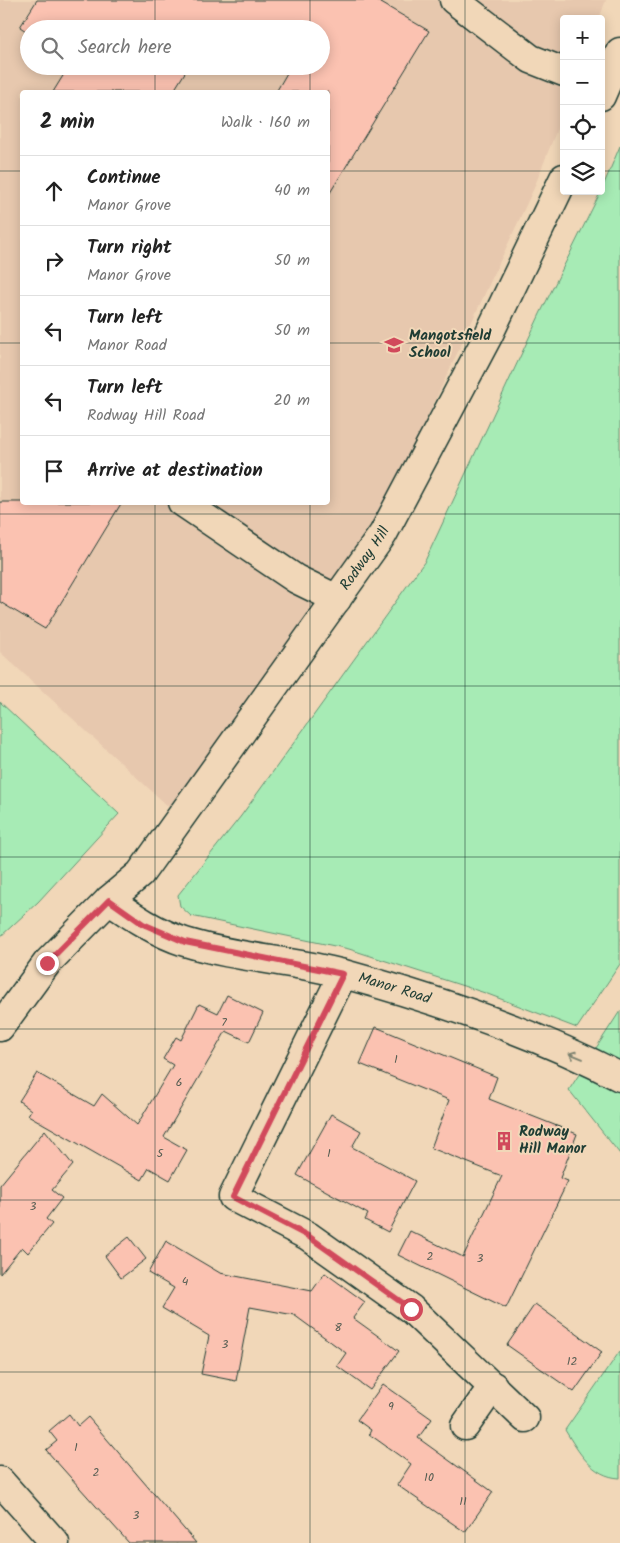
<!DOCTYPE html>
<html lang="en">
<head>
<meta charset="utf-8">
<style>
	body { margin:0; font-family:Kalam,sans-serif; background:#f2f2f2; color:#222 }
	.controls { position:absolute; right:15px; top:15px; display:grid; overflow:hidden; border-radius:5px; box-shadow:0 2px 12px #0003 }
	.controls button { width:45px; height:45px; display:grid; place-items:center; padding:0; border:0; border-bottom:1px solid #e0e0e0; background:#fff; color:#222; font:25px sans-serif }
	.stop { position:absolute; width:15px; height:15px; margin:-11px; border:4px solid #d1495b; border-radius:50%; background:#fff }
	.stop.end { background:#d1495b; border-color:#fff; box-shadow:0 1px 5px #0008 }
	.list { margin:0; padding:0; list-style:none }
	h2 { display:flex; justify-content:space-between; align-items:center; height:65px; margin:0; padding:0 20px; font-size:21px }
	h2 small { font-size:16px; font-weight:400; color:#767676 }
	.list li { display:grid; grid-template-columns:32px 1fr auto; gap:15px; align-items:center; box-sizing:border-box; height:70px; padding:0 20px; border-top:1px solid #e0e0e0 }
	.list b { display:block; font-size:19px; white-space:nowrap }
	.list p { margin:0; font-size:16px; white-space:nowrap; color:#767676 }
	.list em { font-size:16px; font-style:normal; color:#767676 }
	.icon { flex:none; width:28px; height:28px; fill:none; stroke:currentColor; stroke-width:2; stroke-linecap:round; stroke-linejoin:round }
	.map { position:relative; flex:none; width:620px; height:1543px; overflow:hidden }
	.search { position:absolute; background:#fff; box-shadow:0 2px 12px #0003; left:20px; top:20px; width:310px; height:55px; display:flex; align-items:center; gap:12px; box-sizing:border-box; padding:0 18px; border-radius:28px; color:#767676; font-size:19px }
	.panel { position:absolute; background:#fff; box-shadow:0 2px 12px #0003; left:20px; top:90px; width:310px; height:415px; border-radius:5px }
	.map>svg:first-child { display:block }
</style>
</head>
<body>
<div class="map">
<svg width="620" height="1543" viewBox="0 0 620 1543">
	<rect width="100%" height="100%" fill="#f1d7b8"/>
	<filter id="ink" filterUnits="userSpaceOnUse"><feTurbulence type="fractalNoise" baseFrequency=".02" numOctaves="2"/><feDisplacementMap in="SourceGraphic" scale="10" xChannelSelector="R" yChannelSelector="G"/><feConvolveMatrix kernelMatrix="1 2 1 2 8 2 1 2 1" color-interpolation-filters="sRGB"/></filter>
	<g filter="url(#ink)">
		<path fill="#e7c8ae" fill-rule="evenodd" d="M0 0H606L599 19H564V111L534 188 374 532 169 807 0 652ZM29 29H321V66H29ZM22 92H328V502H22Z"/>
		<g fill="#a7ebb5" stroke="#639474">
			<path d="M620 146V964L577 1028 485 993 349 949 191 916 180 906 178 895 241 816 425 561 540 314 601 191Z"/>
			<path d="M0 702 119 814 38 902 0 937Z"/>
			<path d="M620 1011V1154L569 1090Z"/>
			<path d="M620 1351V1478C592 1477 578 1451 565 1430Z"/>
		</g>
		<g fill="#fbc2b1" stroke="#1f3d34">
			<path d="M37 0H376L429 31 328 196V92H276L291 66H321V29H29V33L20 27Z"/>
			<path d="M69 66H189L173 92H53Z"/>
			<path d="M0 502H122L45 629 0 602Z"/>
			<path d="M227 995 263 1013 249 1042 226 1031 164 1137 187 1150 170 1180 149 1168 142 1180 28 1115 31 1110 19 1101 37 1073 94 1106 102 1094 137 1125 173 1065 163 1059 176 1037 181 1040 199 1004 218 1013Z"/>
			<path d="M376 1027 497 1077 489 1099 577 1134 560 1178 568 1181 506 1308 398 1255 410 1231 463 1257 502 1176 431 1148 449 1100 360 1064Z"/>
			<path d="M331 1114 361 1131 352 1147 415 1181 388 1232 365 1220 368 1214 297 1175Z"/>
			<path d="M45 1130 73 1165 52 1190 62 1198 46 1219 52 1224 28 1253 22 1247 0 1274V1185Z"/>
			<path d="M129 1237 146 1259 121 1278 105 1256Z"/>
			<path d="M166 1241 220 1273 312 1291 325 1273 365 1302 353 1318 399 1351 370 1390 337 1366 346 1353 294 1315 250 1307 236 1381 201 1374 209 1336 162 1308 174 1288 148 1273Z"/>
			<path d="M535 1304 602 1352 574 1392 507 1345Z"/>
			<path d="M383 1384 432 1419 418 1438 493 1492 465 1532 397 1485 411 1464 369 1434 371 1430 357 1420Z"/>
			<path d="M69 1414 78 1426 88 1417 196 1543H129L46 1450 57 1441 49 1431Z"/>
		</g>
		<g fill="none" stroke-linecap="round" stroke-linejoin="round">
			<g stroke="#1f3d34" stroke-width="31">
				<g id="minor">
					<path d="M454 0 531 59 564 72"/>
					<path d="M601 96 620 52"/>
					<path d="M182 502 296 579 337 599"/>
					<path id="s1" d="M109 900C133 917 157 933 185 942 236 958 292 960 344 974 438 1000 534 1032 620 1077"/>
					<path d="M343 974 233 1197 308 1236 411 1309 525 1418"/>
					<path id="s2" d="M0 1027 47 963 109 900 140 874 383 534 488 336 564 178"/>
					<path d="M465 1426 493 1386"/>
					<path d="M0 1481 55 1543"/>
				</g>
			</g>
			<use href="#minor" stroke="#f1d7b8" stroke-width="28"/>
		</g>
		<defs><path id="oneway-shaft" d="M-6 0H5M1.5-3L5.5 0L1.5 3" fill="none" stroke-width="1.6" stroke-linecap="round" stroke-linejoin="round" transform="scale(1.25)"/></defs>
		<use stroke="#7d826f" href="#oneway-shaft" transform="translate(576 1056) rotate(-158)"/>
	</g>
	<g fill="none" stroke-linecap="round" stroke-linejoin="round" filter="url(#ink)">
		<path stroke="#d1495b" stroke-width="6" d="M47 963 109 900 143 924 185 942 343 974 233 1197 308 1236 411 1309"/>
	</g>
	<path fill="none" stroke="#1f3d34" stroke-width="1" stroke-opacity="0.55" d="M155 0V29M310 0V29M465 0V1543M155 66V92M310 66V92M0 171H22M328 171H564M601 171H620M0 343H22M328 343H620M155 502V1543M310 502V1543M0 514H620M0 686H620M0 857H620M0 1029H620M0 1200H620M0 1372H620"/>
	<defs>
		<g id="school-bare" transform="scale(1.5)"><path d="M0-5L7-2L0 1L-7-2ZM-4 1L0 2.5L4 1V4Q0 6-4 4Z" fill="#d1495b" stroke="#f1d7b8" stroke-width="2.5" paint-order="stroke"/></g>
		<g id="building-bare" transform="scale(1.5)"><path d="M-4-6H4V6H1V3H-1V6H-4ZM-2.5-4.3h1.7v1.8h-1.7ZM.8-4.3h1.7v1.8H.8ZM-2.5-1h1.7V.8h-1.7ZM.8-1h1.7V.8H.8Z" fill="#d1495b" stroke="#f1d7b8" stroke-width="2.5" paint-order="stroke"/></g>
	</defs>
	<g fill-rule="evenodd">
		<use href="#school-bare" x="394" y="345"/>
		<use href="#building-bare" x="504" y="1141"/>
	</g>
	<g text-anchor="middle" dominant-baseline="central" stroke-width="4" stroke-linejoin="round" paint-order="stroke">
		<g font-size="12" fill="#565e53">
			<text x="224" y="1022">7</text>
			<text x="396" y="1059">1</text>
			<text x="179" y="1082">6</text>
			<text x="160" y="1153">5</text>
			<text x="329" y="1153">1</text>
			<text x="33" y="1206">3</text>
			<text x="430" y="1256">2</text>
			<text x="480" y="1258">3</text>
			<text x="185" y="1281">4</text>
			<text x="338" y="1327">8</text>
			<text x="225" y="1344">3</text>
			<text x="572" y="1361">12</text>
			<text x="391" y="1406">9</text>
			<text x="76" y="1447">1</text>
			<text x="96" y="1472">2</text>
			<text x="429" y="1477">10</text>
			<text x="463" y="1501">11</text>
			<text x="136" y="1515">3</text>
		</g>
		<g font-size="15" font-weight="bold" fill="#1f3d34" stroke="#f1d7b8" text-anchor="start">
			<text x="409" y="336">Mangotsfield<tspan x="409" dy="17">School</tspan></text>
			<text x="519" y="1132">Rodway<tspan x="519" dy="17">Hill Manor</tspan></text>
		</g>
		<g font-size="15" fill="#1f3d34" stroke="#f1d7b8">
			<text stroke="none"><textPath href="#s2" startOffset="596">Rodway Hill</textPath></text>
			<text stroke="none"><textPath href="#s1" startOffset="302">Manor Road</textPath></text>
		</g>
	</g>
</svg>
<div class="controls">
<button>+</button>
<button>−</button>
<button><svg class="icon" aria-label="locate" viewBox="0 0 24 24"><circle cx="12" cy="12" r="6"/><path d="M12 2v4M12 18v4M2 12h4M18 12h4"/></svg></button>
<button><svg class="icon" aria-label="layers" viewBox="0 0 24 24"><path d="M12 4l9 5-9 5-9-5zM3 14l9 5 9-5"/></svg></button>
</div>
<div class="stop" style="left:411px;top:1309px"></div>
<div class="stop end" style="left:47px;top:963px"></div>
<div class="search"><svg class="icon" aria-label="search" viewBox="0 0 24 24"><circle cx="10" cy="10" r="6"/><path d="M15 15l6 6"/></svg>Search here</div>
<section class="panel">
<h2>2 min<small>Walk · 160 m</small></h2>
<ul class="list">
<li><svg class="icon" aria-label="ahead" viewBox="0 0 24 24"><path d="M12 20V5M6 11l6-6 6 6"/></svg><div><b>Continue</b><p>Manor Grove</p></div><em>40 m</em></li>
<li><svg class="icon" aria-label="right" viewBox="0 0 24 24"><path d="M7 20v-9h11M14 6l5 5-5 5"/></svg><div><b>Turn right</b><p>Manor Grove</p></div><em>50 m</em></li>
<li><svg class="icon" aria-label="left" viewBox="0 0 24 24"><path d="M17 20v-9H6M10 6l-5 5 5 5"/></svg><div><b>Turn left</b><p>Manor Road</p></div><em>50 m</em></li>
<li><svg class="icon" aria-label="left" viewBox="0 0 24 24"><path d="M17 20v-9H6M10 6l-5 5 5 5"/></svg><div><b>Turn left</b><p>Rodway Hill Road</p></div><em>20 m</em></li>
<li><svg class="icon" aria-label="arrive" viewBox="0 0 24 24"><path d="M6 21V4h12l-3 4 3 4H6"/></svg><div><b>Arrive at destination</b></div></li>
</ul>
</section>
</div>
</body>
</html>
